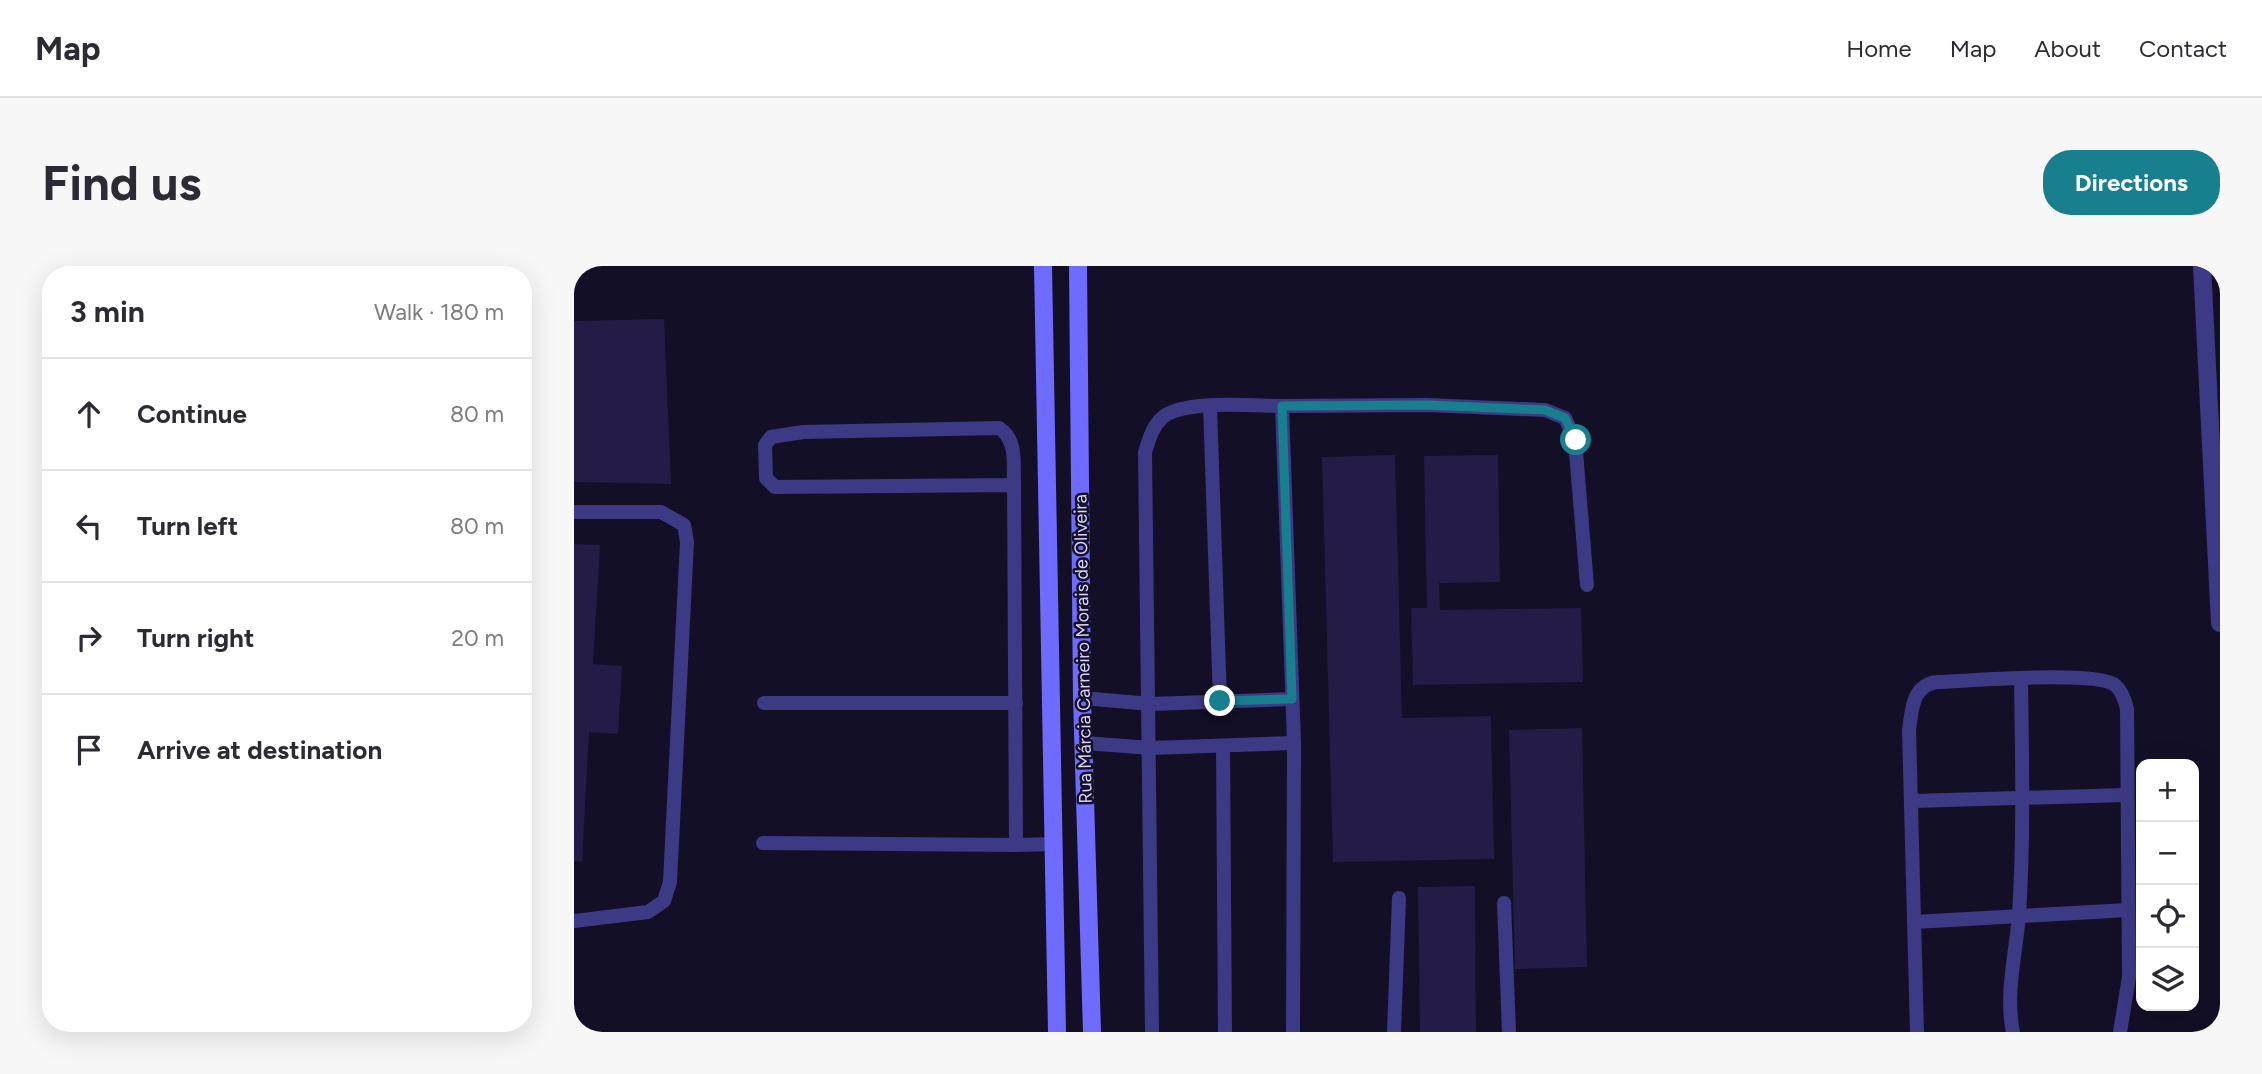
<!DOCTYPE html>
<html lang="en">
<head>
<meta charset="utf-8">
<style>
	body { margin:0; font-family:Figtree,sans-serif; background:#f7f7f7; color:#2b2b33 }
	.controls { position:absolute; right:21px; bottom:21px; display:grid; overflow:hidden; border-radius:14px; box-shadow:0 7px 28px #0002 }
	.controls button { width:63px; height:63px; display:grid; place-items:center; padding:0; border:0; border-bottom:2px solid #e1e1e2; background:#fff; color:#2b2b33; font:35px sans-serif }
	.stop { position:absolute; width:21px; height:21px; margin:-16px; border:5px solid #187f8f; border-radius:50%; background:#fff }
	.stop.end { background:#187f8f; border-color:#fff; box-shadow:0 2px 7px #0008 }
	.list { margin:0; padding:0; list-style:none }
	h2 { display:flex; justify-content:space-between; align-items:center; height:91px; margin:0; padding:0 28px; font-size:30px }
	h2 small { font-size:23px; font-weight:400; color:#7c7c81 }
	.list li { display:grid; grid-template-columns:46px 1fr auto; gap:21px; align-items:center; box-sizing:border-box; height:112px; padding:0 28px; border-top:2px solid #e1e1e2 }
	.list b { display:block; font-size:26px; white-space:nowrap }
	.list em { font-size:23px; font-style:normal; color:#7c7c81 }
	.icon { flex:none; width:38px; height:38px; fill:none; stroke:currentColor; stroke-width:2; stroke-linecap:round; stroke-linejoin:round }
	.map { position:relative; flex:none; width:1646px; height:766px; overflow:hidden; border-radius:28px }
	header { display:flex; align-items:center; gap:42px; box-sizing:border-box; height:98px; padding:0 35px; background:#fff; border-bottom:2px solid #e1e1e2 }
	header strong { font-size:33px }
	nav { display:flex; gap:38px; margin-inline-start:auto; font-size:24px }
	.intro { display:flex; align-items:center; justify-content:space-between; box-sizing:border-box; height:168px; padding:0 42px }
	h1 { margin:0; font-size:49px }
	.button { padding:18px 32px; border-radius:28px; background:#187f8f; color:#fff; font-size:24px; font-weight:700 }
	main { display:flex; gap:42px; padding:0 42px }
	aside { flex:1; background:#fff; border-radius:28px; box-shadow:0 7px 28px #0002 }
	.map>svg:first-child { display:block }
</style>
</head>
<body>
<header>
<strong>Map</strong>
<nav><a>Home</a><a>Map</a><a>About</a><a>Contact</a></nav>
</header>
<div class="intro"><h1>Find us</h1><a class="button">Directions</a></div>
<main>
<aside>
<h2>3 min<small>Walk · 180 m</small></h2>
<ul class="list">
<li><svg class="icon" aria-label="ahead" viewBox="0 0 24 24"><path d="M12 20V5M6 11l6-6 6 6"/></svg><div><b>Continue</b></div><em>80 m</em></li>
<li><svg class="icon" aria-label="left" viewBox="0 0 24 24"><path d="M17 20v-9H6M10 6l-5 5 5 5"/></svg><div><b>Turn left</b></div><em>80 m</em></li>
<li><svg class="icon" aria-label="right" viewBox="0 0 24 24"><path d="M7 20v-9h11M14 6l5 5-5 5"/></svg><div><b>Turn right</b></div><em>20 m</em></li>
<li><svg class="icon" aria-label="arrive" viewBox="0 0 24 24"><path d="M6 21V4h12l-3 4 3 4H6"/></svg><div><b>Arrive at destination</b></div></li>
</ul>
</aside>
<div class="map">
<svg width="1646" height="766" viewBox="0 0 1646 766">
	<rect width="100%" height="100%" fill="#130f26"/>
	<g fill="#241b47">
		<path d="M90 53 97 218 0 216V55Z"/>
		<path d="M821 189 828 452 917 450 920 593 759 596 748 191Z"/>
		<path d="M924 189 926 316 865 317 866 344 1007 342 1009 416 839 419 837 342H853L850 190Z"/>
		<path d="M0 278 26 279 19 398 48 400 44 468 15 466 8 596 0 595Z"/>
		<path d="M1008 462 1013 701 941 703 935 464Z"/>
		<path d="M901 620 902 766H846L844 621Z"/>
	</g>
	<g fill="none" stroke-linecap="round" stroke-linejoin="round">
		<g stroke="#3d3a85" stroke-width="14">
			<path d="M636 140 646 435"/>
			<path d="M708 140 853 139 971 144 991 152 1001 174 1013 319"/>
			<path d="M440 219 201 221 192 212 191 179 197 171 229 166 425 162C444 174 439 199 440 219L442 579 479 578"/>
			<path d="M0 246H87L110 259 113 276 96 616 90 635 74 646 0 655"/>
			<path d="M508 432 577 438 718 433"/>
			<path d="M190 437H442"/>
			<path d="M511 477 577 482 720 477"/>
			<path d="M649 482 651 766"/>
			<path d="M1338 535 1553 529"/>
			<path d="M189 577 442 579"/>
			<path d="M930 637 935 766"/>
			<path d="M1340 656 1554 644"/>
			<path d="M578 766 571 186C575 174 578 161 588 152 608 133 680 140 708 140L720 477 719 766"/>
			<path d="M820 766 825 632"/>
			<path d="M1343 766 1335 464C1338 444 1338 419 1363 416 1394 415 1521 404 1541 419 1548 425 1551 434 1553 443L1555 711 1546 766"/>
			<path d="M1439 766C1431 729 1442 686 1445 649 1450 570 1448 492 1447 413"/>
		</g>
		<path stroke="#3d3a85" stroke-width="18" d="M1628 0 1646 357"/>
		<g stroke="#6f6bff" stroke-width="18">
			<path d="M469 0 483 766"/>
			<path d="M504 0 508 432 518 766"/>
		</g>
	</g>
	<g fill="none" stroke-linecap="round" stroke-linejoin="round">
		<path stroke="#187f8f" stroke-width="9" d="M646 435 718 433 708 140 853 139 971 144 991 152 1002 174"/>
	</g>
	<g text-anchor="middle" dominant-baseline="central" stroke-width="5" stroke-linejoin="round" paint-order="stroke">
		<g font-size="18" fill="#d9d4ff" stroke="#130f26">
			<text transform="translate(509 383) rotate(-91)">Rua Márcia Carneiro Morais de Oliveira</text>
		</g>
	</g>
</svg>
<div class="controls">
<button>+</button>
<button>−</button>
<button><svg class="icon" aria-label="locate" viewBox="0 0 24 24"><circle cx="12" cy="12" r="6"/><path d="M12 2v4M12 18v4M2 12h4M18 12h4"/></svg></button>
<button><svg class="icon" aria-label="layers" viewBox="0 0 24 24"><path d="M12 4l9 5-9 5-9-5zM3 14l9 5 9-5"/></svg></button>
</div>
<div class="stop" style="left:1002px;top:174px"></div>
<div class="stop end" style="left:646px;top:435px"></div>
</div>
</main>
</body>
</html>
